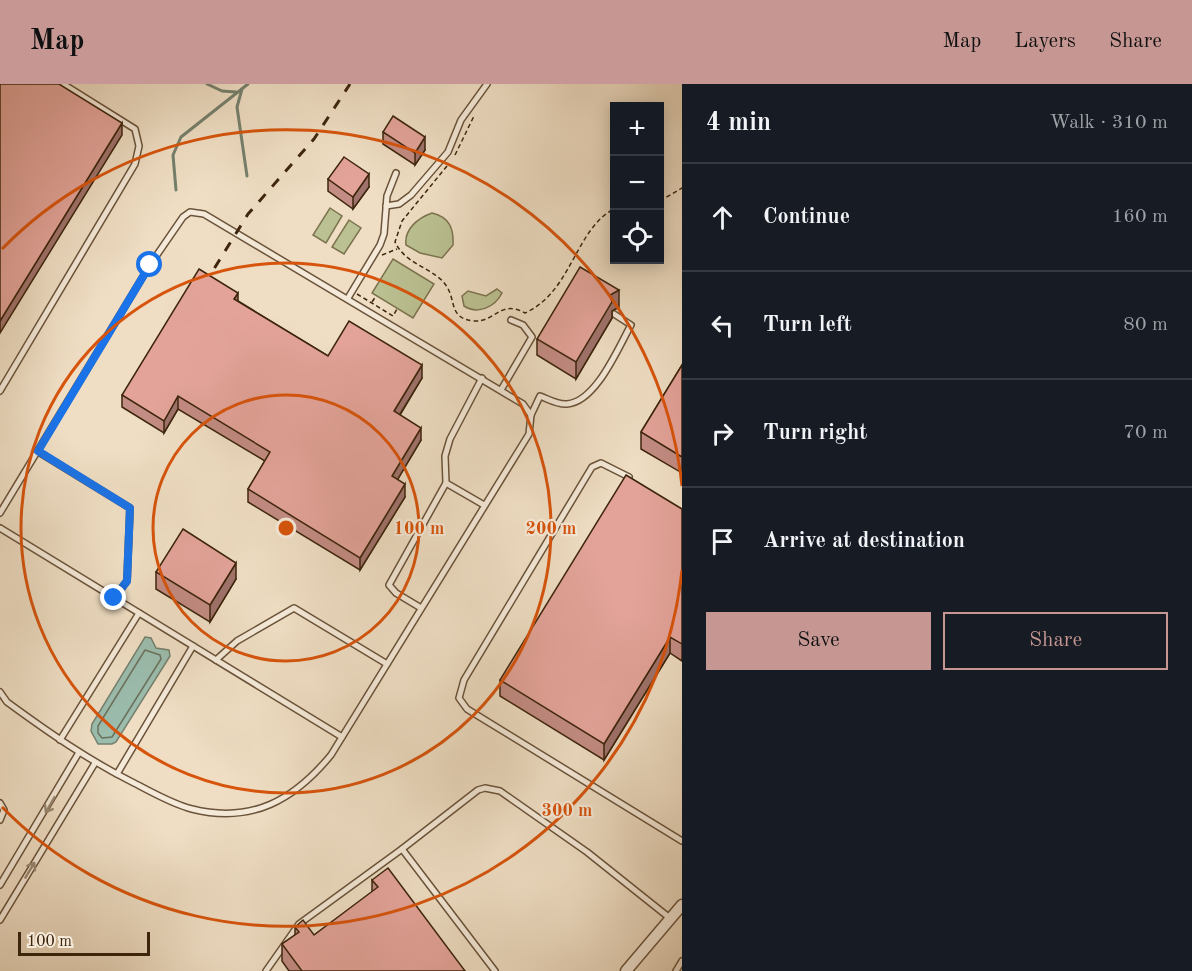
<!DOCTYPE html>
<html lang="en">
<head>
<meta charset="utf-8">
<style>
	body { margin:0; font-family:"Old Standard TT",serif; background:#20242c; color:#f1f3f6 }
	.controls { position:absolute; right:18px; top:18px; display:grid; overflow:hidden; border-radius:0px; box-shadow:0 3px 15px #0003 }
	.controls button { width:54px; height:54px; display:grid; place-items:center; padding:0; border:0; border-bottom:2px solid #363941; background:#171b24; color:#f1f3f6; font:30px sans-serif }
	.scale { position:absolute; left:18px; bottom:15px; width:132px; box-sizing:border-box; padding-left:6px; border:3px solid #3d250c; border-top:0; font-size:16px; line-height:21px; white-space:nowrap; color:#3d250c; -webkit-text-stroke:4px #f5ead9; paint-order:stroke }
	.stop { position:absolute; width:18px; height:18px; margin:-14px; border:4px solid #1a73e8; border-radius:50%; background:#fff }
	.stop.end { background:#1a73e8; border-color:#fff; box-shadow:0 2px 6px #0008 }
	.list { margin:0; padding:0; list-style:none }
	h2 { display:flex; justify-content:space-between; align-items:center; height:78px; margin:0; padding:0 24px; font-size:26px }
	h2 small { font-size:20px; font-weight:400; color:#9ea1a6 }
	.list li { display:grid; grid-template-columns:39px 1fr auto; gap:18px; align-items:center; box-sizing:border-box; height:108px; padding:0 24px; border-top:2px solid #363941 }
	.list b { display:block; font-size:22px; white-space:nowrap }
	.list em { font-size:20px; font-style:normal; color:#9ea1a6 }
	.actions { display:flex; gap:12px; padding:18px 24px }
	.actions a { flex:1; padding:14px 0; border:2px solid #c59692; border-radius:0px; text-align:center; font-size:21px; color:#c59692 }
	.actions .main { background:#c59692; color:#111 }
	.icon { flex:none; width:33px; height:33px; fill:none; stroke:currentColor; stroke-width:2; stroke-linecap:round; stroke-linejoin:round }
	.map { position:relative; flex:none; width:682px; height:887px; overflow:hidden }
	header { display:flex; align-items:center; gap:36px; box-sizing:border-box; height:84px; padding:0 30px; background:#c59692; color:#111 }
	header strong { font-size:28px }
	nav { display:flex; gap:33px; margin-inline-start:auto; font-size:21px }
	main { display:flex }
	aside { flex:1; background:#171b24 }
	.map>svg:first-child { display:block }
</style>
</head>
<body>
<header>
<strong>Map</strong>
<nav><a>Map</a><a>Layers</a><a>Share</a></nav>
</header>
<main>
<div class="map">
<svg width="682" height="887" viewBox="0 0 682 887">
	<rect width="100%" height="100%" fill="#efdec4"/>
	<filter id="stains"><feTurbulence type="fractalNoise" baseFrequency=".00333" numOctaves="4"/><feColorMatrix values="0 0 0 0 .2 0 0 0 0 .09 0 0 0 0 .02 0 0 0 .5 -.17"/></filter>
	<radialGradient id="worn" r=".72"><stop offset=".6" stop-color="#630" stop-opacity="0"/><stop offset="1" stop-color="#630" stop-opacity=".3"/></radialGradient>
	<g fill="#bbc192" stroke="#7c734f" stroke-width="1.5">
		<path d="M330 124 342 132 326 159 313 151Z"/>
		<path d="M432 129C449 133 454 144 453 161L442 174 420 169 406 161C404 145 418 134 432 129Z"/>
		<path d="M349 136 361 144 344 170 332 163Z"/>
		<path d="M393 175 434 200 413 234 372 209Z"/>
		<path d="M497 205 502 209C495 223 478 231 464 222L462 212 468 207 486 212Z"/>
	</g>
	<path fill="#9bbdae" stroke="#75806d" stroke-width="1.5" d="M145 553 151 554 156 564 169 566 170 572 116 658 112 660H98L91 647 92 640Z"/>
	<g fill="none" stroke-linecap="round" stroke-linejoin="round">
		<path stroke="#6c715d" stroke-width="1.5" d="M145 566 160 571 161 575 112 653 102 654 98 649V642Z"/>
		<g stroke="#75806d" stroke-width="3">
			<path d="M207 0 222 7 236 8"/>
			<path d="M242 5 237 23 247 92"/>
			<path d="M176 106 173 71 181 53 248 0"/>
		</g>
		<g stroke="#6a533a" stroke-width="8">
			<g id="service">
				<path d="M386 122 399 120 411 111 448 68 461 36 487 0"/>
				<path d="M348 214 380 161 384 150 387 112 396 89"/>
				<path d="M501 306 532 253 523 241 511 236"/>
				<path d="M0 307 135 80 139 62 135 45 63 0"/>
				<path d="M531 331 540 312C548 315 558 321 567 320 596 318 618 264 631 241L614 230"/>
				<path d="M37 367 130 424 127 497 114 514"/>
				<path d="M629 393 601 379 592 383 464 596 459 614 467 625 682 757"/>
				<path d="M446 399 484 421"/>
				<path d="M0 429 150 181 183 133 190 128 204 130 523 320 531 331 529 350 331 671C294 716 252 740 192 725 172 720 152 708 134 699 88 676 48 648 7 618L0 608"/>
				<path d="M0 444 342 653"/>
				<path d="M421 524 396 509 389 501 446 399 445 372 450 355 482 294"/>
				<path d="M216 576 237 557 294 524 387 580"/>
				<path d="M60 656 139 529"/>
				<path d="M117 690 193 562"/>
				<path d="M0 719 4 726 0 736"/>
				<path d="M402 765 478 706 485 704 500 707 587 768 671 835"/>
				<path d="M0 801 78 670"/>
				<path d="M0 836 95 679"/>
				<path d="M266 887 299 840 402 765 495 887"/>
				<path d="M676 887 682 877"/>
			</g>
		</g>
		<g stroke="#6a533a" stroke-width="13">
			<path id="minor" d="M626 887 682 821"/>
		</g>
		<g stroke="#3d250c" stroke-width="1.5" stroke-dasharray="4.5 3" stroke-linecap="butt">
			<path d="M455 71 474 32"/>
			<path d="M447 82 402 137 395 158C406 182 436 184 447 203 456 217 449 234 473 237 495 239 500 215 525 229 572 208 575 145 614 125"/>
			<path d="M660 117 682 104"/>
			<path d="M382 171 397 165"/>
			<path d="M357 210 393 232 397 225"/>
			<path d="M372 218 376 212"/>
		</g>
		<use href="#service" stroke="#f5ead9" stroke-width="5"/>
		<use href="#minor" stroke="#f5ead9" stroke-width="10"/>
		<path stroke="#3d250c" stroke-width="3" stroke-dasharray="10 10" stroke-linecap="butt" d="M204 201 248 130 314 55 350 0"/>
	</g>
	<g fill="#c38c84" stroke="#3d250c" stroke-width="1.5">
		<path d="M383 48 425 66 415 81 383 60Z"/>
		<path d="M328 95 369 103 353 125 328 107Z"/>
		<path d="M238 217 328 272 422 294 400 331 421 356 397 396 405 413 360 486 248 418V405L265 377 178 325 164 349 122 323V311Z"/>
		<path d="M619 223 612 227V234L576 295 537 271V255Z"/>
		<path d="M682 281V389L641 365V348Z"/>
		<path d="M682 425V577L670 569 604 676 500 612V596Z"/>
		<path d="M156 488 236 495 210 538 156 505Z"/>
		<path d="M372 796 465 887H289L282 877V860L295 851V843L314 851 372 808Z"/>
	</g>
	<g fill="#9f726b" stroke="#3d250c" stroke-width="1.5">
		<path d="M122 39V51L0 249V237Z"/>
		<path d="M425 53V66L415 81V69Z"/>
		<path d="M369 90V103L353 125V113Z"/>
		<path d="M619 206V223L612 227V234L576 295V278L610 211Z"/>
		<path d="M238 209V221L234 215Z"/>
		<path d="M422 281V294L394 340V327Z"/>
		<path d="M178 312V325L164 349V337Z"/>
		<path d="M421 344V356L392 405V392Z"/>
		<path d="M405 400V413L360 486V474Z"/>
		<path d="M236 479V495L210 538V521Z"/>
		<path d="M670 553V569L604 676V660Z"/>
	</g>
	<g fill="#e3a399" stroke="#3d250c" stroke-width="1.5">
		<path d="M0 0H59L122 39 0 237Z"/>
		<path d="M393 32 425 53 415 69 383 48Z"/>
		<path d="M344 73 369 90 353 113 328 95Z"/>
		<path d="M580 183 619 206 610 211 612 218 576 278 537 255Z"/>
		<path d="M199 185 238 209 234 215 328 272 349 237 422 281 394 327 421 344 392 392 405 400 360 474 248 405 270 368 178 312 164 337 122 311Z"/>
		<path d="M682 281V373L641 348Z"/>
		<path d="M626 391 682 425V560L670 553 604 660 500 596Z"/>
		<path d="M183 445 236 479 210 521 156 488Z"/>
		<path d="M388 784 465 887H302L282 860 299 848 295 843 303 836 314 851 378 803 372 796Z"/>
	</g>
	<defs><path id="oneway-shaft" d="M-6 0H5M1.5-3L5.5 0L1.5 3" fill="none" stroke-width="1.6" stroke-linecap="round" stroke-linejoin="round" transform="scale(1.5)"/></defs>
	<g stroke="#998872">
		<use href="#oneway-shaft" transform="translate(50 721) rotate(120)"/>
		<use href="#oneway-shaft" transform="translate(30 786) rotate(-59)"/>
	</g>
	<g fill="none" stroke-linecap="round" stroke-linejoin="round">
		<path stroke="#1a73e8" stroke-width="8" d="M114 514 127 497 130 424 38 367 150 181"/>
	</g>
	<g fill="none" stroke="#d7540c" stroke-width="3">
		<circle cx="286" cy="444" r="133"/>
		<circle cx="286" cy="444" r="265"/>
		<path d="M682 486A398 398 0 0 1 2 723M2 165A398 398 0 0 1 682 402"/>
	</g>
	<circle cx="286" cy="444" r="9" fill="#d7540c" stroke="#f5ead9" stroke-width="3"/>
	<g font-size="18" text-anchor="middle" font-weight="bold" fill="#d7540c" stroke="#f5ead9" stroke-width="4.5" stroke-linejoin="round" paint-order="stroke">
		<text x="419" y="450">100 m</text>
		<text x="551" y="450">200 m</text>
		<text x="567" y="732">300 m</text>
	</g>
	<rect width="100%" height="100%" filter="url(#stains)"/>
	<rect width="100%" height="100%" fill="url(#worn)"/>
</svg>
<div class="controls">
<button>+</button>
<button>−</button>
<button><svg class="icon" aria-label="locate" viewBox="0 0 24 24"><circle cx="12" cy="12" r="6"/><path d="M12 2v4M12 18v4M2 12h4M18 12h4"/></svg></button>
</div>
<div class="scale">100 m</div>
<div class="stop" style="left:150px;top:181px"></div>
<div class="stop end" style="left:114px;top:514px"></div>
</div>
<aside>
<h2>4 min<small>Walk · 310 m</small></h2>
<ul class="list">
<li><svg class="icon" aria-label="ahead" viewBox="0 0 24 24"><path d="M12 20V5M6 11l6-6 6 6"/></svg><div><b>Continue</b></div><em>160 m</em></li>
<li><svg class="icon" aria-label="left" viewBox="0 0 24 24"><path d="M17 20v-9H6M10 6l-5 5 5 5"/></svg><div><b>Turn left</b></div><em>80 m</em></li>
<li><svg class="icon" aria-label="right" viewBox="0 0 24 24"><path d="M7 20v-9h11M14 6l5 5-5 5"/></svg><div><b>Turn right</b></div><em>70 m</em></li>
<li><svg class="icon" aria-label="arrive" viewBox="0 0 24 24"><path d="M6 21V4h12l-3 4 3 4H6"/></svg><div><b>Arrive at destination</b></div></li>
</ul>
<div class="actions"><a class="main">Save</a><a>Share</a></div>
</aside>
</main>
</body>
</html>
